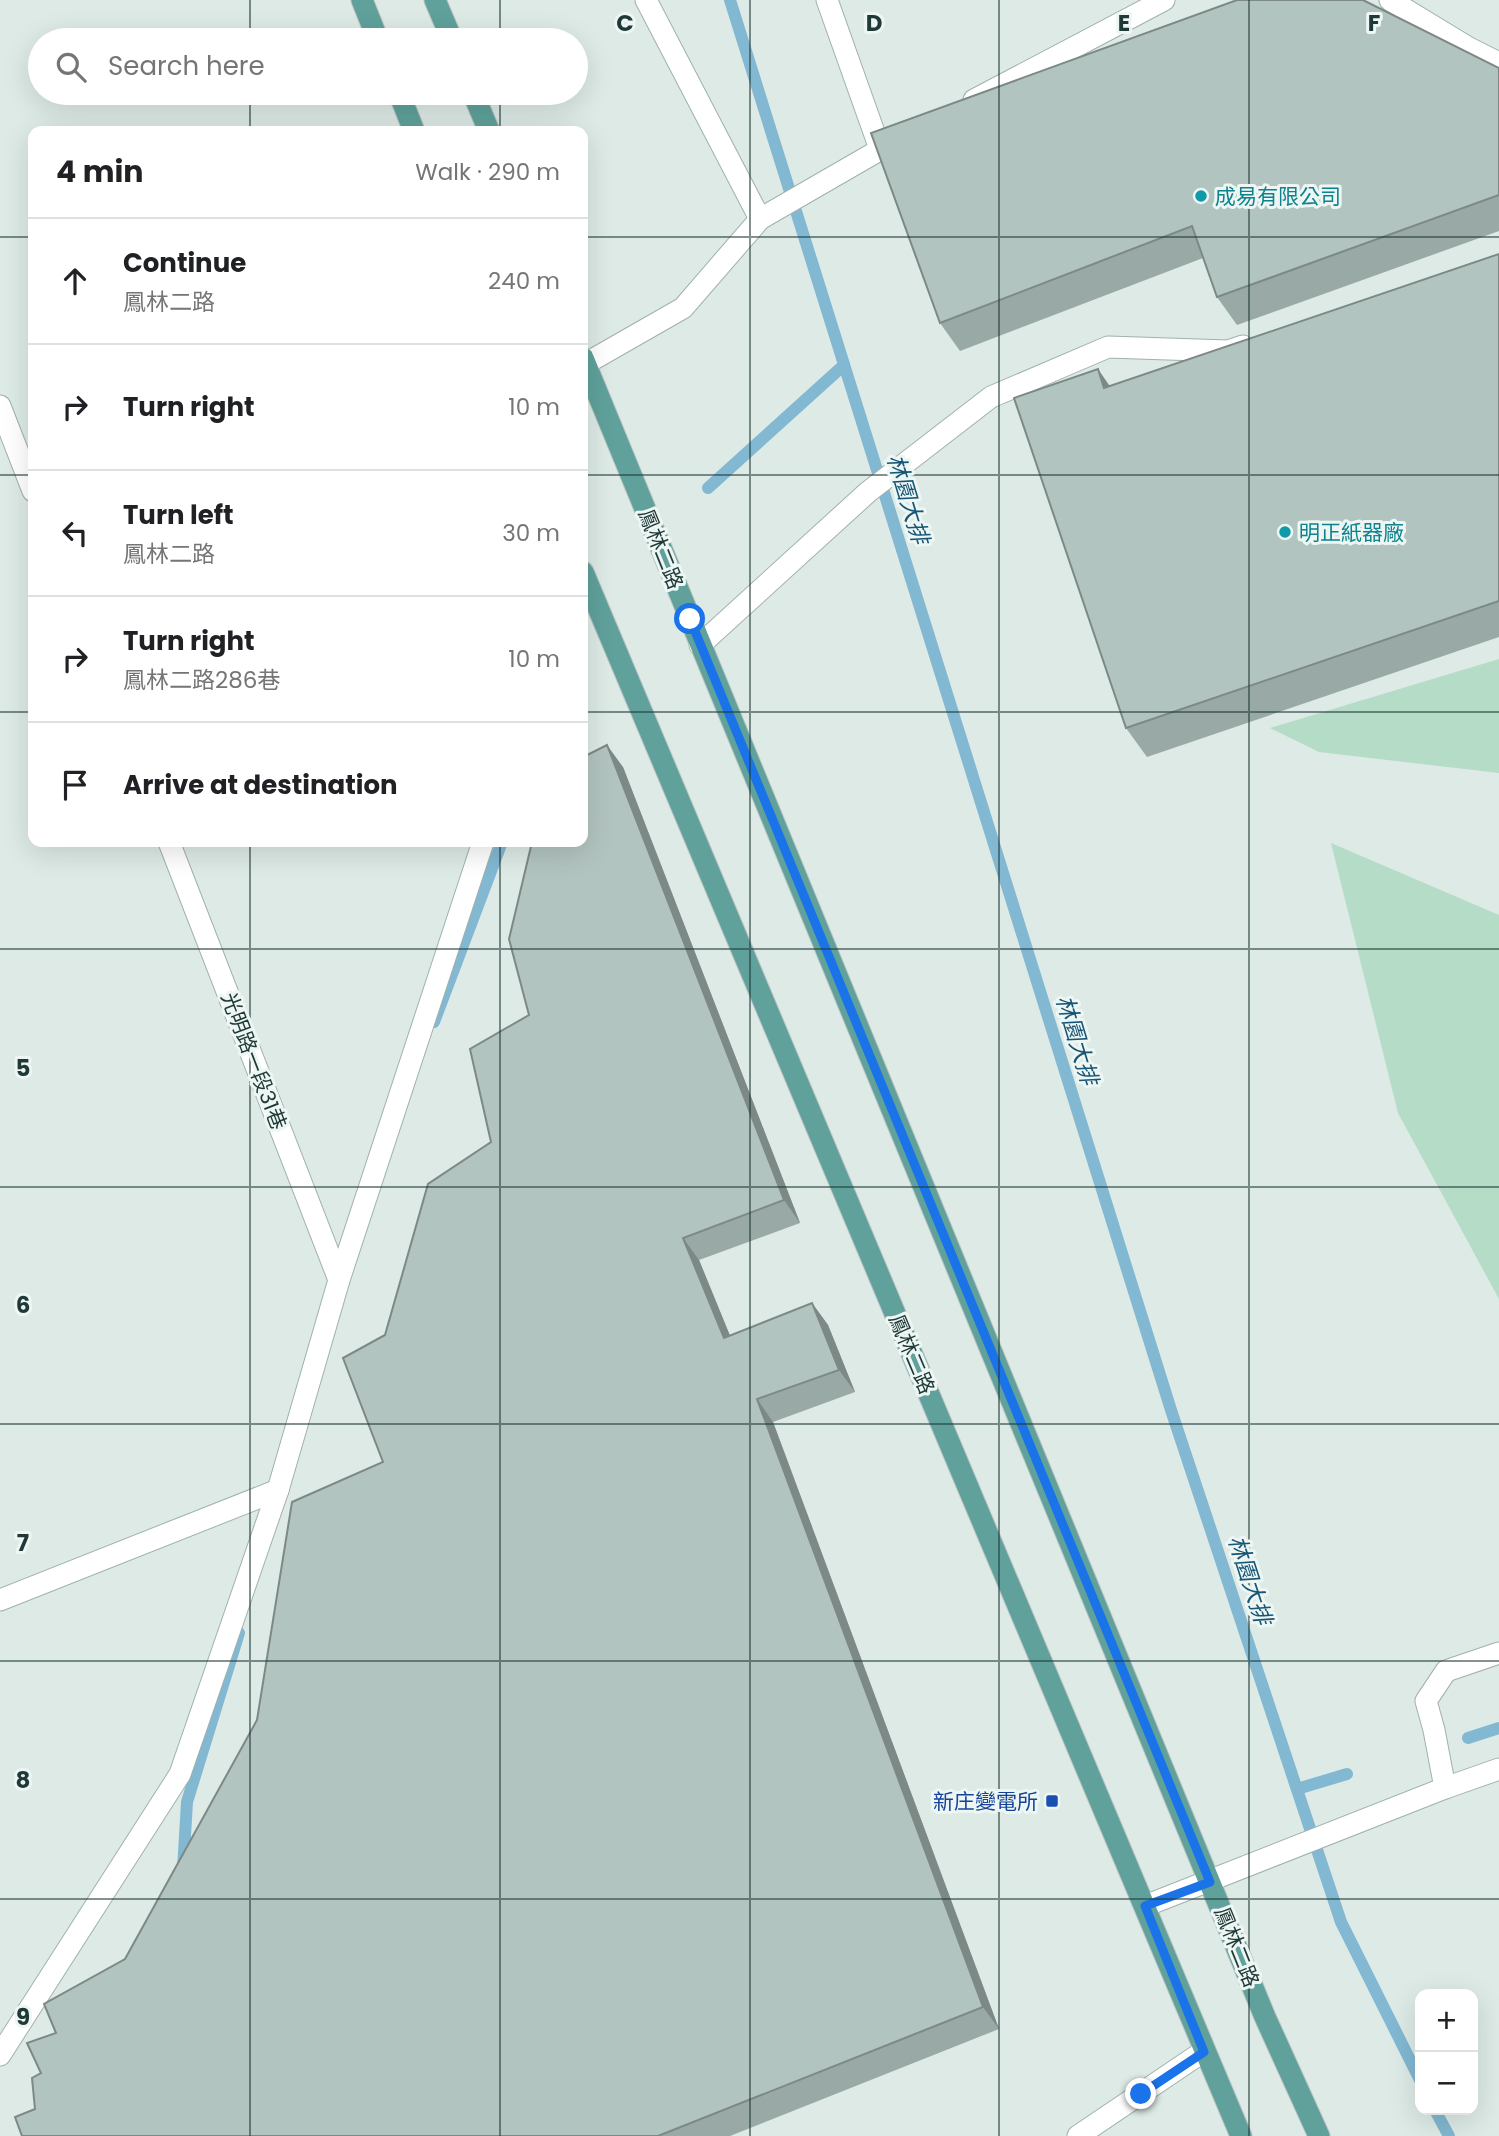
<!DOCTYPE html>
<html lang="en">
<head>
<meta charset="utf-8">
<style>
	body { margin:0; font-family:Poppins,"Noto Sans TC",sans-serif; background:#f6f6f6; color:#202124 }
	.controls { position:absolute; right:21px; bottom:21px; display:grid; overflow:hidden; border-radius:14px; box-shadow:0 7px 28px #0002 }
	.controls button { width:63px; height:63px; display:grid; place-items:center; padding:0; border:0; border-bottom:2px solid #e0e0e0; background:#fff; color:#202124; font:35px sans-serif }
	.stop { position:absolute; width:21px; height:21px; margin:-16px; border:5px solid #1a73e8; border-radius:50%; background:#fff }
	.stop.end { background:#1a73e8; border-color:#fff; box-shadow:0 2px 7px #0008 }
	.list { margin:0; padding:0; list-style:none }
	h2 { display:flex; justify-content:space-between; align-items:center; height:91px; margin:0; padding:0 28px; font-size:30px }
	h2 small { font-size:23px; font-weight:400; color:#757577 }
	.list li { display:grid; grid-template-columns:46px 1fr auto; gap:21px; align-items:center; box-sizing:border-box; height:126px; padding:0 28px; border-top:2px solid #e0e0e0 }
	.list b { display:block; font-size:26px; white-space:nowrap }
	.list p { margin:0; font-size:23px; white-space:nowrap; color:#757577 }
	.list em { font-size:23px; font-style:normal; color:#757577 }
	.icon { flex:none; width:38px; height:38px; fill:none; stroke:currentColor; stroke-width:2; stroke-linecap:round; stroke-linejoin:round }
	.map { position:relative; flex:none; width:1499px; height:2136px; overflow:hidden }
	.search { position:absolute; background:#fff; box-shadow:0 7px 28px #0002; left:28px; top:28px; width:560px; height:77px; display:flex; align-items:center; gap:18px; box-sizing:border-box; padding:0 24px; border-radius:38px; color:#757577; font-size:26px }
	.panel { position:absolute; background:#fff; box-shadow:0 7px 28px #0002; left:28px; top:126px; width:560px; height:721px; border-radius:14px }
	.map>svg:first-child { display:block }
</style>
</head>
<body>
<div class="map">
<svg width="1499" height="2136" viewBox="0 0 1499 2136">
	<rect width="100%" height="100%" fill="#ddeae6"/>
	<g fill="#b5dcc6">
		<path d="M1499 659V773L1319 752 1270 728Z"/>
		<path d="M1331 843 1499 915V1299L1398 1113Z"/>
	</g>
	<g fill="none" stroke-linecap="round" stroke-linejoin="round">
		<g stroke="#82b8d2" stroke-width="12">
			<path d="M730 0 1171 1410 1341 1922 1420 2080"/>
			<path d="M708 488 844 365"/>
			<path d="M434 1022 502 842"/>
			<path d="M1468 1738 1499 1728"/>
			<path d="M1297 1789 1347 1774"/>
			<path d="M183 1869 187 1802 239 1633"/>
			<path d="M1435 2110 1449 2136"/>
		</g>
		<g stroke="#a0b1ae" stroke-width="23">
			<g id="minor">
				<path d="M646 0 760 219"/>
				<path d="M827 0 880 149"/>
				<path d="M1390 0 1469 48 1499 63"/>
				<path d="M974 100 1164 0"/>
				<path d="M585 364 683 308 760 219 902 137"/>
				<path d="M0 406 33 491"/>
				<path d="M700 645 868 492 991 397 1108 347 1228 351 1243 346"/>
				<path d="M169 842 339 1280"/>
				<path d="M0 1600 278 1490"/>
				<path d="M1445 1788 1434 1730 1426 1701 1446 1671 1499 1653"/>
				<path d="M1145 1906 1445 1788 1499 1769"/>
				<path d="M0 2055 180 1774 278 1490 339 1280 483 842"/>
				<path d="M1078 2136 1204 2051"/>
			</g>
		</g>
		<g stroke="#bcc4c3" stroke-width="23">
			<g id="major">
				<path d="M362 0 378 40"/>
				<path d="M435 0 452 40"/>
				<path d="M399 93 414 131"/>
				<path d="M473 93 489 131"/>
				<path d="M583 358 1265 2017 1319 2136"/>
				<path d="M583 572 1241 2136"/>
			</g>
		</g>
		<use href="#minor" stroke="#fff" stroke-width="21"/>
		<use href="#major" stroke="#60a19b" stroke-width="21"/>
	</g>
	<g fill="#99a9a5">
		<path d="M1499 68V231L1237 325 1217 297 1203 258 960 351 940 323Z"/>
		<path d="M1499 254V637L1147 757 1126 728 1110 387Z"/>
		<path d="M623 767 800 1223 699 1260 730 1336 812 1303 828 1325 855 1392 773 1422 999 2029 730 2136H22L35 2109 41 2073 56 2033 125 1959 257 1720 383 1462 385 1335 491 1142 529 1015Z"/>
	</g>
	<g fill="#7d8986">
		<path d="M1098 369 1118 398 1104 388Z"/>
		<path d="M607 745 623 767 800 1223 784 1200Z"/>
		<path d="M683 1238 699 1260 740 1360 724 1338Z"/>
		<path d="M812 1303 828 1325 855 1392 839 1370Z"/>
		<path d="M757 1399 773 1422 999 2029 983 2007Z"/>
	</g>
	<g fill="#b2c4c0" stroke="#7d8986" stroke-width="2">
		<path d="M1237 0H1363L1499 68V195L1217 297 1192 226 940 323 871 133Z"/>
		<path d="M1499 254V601L1126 728 1014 398 1098 369 1104 388Z"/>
		<path d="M607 745 784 1200 683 1238 724 1338 812 1303 839 1370 757 1399 983 2007 658 2136H22L15 2117 35 2109 32 2078 41 2073 27 2043 56 2033 44 2004 125 1959 257 1720 292 1502 383 1462 343 1358 385 1335 428 1184 491 1142 470 1049 529 1015 509 939 532 842H583V757Z"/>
	</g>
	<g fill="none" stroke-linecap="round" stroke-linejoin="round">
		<path stroke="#1a73e8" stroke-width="9" d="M690 619 1210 1882 1145 1906 1204 2052 1141 2094"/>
	</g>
	<path fill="none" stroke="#1e3937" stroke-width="2" stroke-opacity="0.55" d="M250 0V40M500 0V40M750 0V2136M999 0V2136M1249 0V2136M250 93V131M500 93V131M0 237H33M583 237H1499M0 475H33M583 475H1499M0 712H33M583 712H1499M250 842V2136M500 842V2136M0 949H1499M0 1187H1499M0 1424H1499M0 1661H1499M0 1899H1499"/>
	<g fill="#0f9aa8" stroke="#edf6f3" stroke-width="2.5">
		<circle cx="1201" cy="196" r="7"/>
		<circle cx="1285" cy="532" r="7"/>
	</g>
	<rect fill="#1a4fb4" stroke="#edf6f3" stroke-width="2.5" x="1045" y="1794" width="14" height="14" rx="3.5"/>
	<g text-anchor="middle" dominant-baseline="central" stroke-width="6" stroke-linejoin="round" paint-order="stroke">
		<g font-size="21" fill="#0d838f" stroke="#edf6f3" text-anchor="start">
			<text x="1215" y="196">成易有限公司</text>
			<text x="1299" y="532">明正紙器廠</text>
		</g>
		<g font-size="21" fill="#1e3937" stroke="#edf6f3">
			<text transform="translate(661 549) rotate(68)">鳳林二路</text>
			<text transform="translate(254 1061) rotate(69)">光明路一段31巷</text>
			<text transform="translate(912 1354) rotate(67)">鳳林二路</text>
			<text transform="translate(1237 1947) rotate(68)">鳳林二路</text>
		</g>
		<g font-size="21" fill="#164399" stroke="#edf6f3" text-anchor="end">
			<text x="1038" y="1801">新庄變電所</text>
		</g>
		<g font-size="23" font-style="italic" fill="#185676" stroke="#edf6f3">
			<text transform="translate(908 499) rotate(73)">林園大排</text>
			<text transform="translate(1077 1040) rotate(73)">林園大排</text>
			<text transform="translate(1250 1580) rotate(72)">林園大排</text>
		</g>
	</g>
	<g font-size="23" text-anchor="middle" font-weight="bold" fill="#1e3937" stroke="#edf6f3" stroke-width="6" stroke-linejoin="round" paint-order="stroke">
		<text x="625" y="31">C</text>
		<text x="874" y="31">D</text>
		<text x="1124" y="31">E</text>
		<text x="1374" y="31">F</text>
		<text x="23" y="1076">5</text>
		<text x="23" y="1313">6</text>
		<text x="23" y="1551">7</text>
		<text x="23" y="1788">8</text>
		<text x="23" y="2025">9</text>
	</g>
</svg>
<div class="controls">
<button>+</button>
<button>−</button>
</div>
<div class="stop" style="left:690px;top:619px"></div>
<div class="stop end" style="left:1141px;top:2094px"></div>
<div class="search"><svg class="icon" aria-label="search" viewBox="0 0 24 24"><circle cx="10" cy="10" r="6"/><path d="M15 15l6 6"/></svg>Search here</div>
<section class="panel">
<h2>4 min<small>Walk · 290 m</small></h2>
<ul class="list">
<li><svg class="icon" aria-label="ahead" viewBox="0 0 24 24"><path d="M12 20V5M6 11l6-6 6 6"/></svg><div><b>Continue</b><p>鳳林二路</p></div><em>240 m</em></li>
<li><svg class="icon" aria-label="right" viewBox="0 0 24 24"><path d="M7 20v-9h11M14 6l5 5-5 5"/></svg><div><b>Turn right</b></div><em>10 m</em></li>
<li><svg class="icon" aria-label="left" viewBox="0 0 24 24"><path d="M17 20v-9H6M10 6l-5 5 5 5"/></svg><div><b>Turn left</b><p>鳳林二路</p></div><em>30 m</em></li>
<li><svg class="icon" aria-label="right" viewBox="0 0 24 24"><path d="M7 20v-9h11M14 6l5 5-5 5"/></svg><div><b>Turn right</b><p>鳳林二路286巷</p></div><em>10 m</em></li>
<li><svg class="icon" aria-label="arrive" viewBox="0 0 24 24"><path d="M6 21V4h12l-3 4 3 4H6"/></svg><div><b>Arrive at destination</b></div></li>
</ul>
</section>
</div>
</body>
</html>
